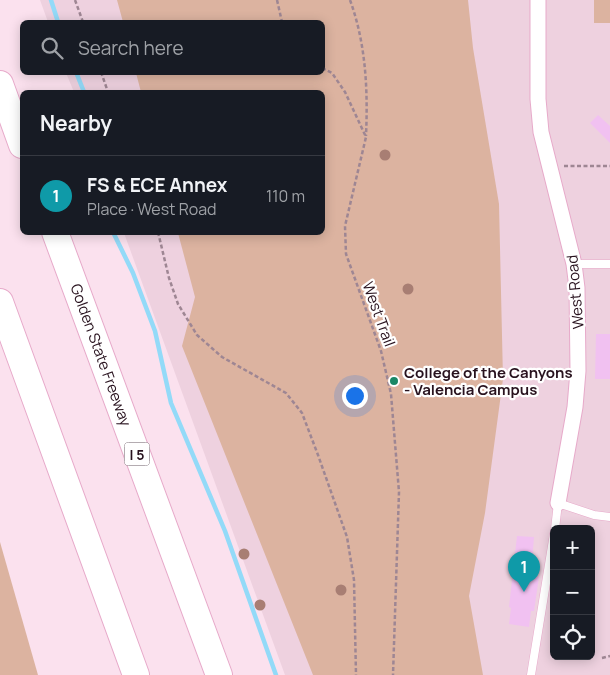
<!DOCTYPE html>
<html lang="en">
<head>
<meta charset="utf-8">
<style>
	body { margin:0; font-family:Manrope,sans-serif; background:#20242c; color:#f1f3f6 }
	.controls { position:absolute; right:15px; bottom:15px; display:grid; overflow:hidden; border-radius:8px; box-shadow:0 2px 12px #0003 }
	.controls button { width:45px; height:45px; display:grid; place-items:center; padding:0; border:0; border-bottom:1px solid #363941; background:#171b24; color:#f1f3f6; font:25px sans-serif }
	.you { position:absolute; left:354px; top:395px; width:18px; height:18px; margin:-12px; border:4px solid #fff; border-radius:50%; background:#1a73e8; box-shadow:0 0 0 8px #1a73e833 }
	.badge { display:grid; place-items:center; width:32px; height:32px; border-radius:50%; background:#198766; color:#fff; font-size:16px; font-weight:700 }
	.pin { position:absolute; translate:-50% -41px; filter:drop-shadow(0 1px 2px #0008) }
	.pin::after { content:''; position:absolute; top:26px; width:18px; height:15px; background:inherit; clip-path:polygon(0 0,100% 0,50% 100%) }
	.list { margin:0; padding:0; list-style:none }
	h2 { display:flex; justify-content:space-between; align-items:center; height:65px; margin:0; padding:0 20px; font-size:21px }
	h2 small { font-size:16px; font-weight:400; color:#9ea1a6 }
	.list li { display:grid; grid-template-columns:32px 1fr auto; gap:15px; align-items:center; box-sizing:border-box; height:80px; padding:0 20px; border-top:1px solid #363941 }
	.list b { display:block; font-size:19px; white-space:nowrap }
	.list p { margin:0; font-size:16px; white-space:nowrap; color:#9ea1a6 }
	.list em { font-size:16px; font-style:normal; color:#9ea1a6 }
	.icon { flex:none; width:28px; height:28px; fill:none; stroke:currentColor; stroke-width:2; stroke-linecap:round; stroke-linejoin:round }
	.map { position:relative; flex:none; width:610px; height:675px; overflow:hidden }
	.search { position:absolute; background:#171b24; box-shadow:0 2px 12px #0003; left:20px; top:20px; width:305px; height:55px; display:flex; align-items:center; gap:12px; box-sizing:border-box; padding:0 18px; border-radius:8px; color:#9ea1a6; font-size:19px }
	.panel { position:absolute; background:#171b24; box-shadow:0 2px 12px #0003; left:20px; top:90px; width:305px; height:145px; border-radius:8px }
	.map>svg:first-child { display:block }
</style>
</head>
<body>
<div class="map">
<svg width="610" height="675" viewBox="0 0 610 675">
	<rect width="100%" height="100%" fill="#fbe1ee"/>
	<path fill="#eed1df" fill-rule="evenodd" d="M40 0H610V675H285L124 233 322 232V92H74L66 73 322 72V22H48ZM554 529H591V656H554Z"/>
	<g fill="#dcb3a0">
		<path d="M117 0H468L473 48 499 204 503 379 485 513 469 596 483 675H313L182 346 195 297 178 233 322 232V92H141L136 73 322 72V22H123Z"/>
		<rect x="594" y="0" width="16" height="23"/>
		<path d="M0 542 38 675H0Z"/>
	</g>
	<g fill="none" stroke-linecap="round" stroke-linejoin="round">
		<g stroke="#93daf8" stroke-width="4.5">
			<path d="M51 0 58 22"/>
			<path d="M76 72 84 92"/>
			<path d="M113 232 133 273 155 331 171 403 225 531 276 675"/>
		</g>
	</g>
	<g fill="#f1c1f1">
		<path d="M598 115 610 126V143L590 123Z"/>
		<path d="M596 334H610V379H595Z"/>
		<path d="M517 536 534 537 531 575 539 577 534 611H531L529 627 509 624 511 608 509 607Z"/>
	</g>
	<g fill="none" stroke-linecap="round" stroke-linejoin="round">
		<g stroke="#e7aaca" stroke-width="9">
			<g id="service">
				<path d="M574 264H610"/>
				<path d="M555 529 558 503 594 515 610 517"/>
				<path d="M531 675 554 534"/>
			</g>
		</g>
		<g stroke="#e7aaca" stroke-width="17">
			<path id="minor" d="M538 0V99L541 132 574 264 577 288 578 371 575 407 558 503"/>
		</g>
		<g stroke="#e7aaca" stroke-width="28">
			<g id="motorway">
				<path d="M0 84 22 145"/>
				<path d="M55 232 219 675"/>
				<path d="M0 302 136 675"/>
			</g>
		</g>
		<g stroke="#9e8693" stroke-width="2.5" stroke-dasharray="4 2.5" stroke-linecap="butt">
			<path d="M75 0 83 22"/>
			<path d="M277 0 282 22"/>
			<path d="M350 0C366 44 368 90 366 136"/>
			<path d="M322 68 332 73 345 92 366 137 345 226 346 254 381 351 391 394 399 492 393 675"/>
			<path d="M101 72 108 92"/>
			<path d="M564 166H610"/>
			<path d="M158 232 169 278 178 304 197 335 222 357 286 393 302 413 318 455 347 537 354 580 356 675"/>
			<path d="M602 658 610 656"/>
		</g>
		<use href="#service" stroke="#fff" stroke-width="8"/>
		<use href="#minor" stroke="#fff" stroke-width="15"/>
		<use href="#motorway" stroke="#fff" stroke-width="26"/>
	</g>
	<g fill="#a87e73">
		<circle cx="385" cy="155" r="5.5"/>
		<circle cx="408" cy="289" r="5.5"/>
		<circle cx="244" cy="554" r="5.5"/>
		<circle cx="341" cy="590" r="5.5"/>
		<circle cx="260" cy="605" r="5.5"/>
	</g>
	<circle fill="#198766" stroke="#fff" stroke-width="2" cx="394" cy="381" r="5"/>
	<g text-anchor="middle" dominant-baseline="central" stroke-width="4.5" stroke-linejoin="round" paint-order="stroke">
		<rect fill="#fff" stroke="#685962" stroke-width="1" x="124.5" y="442.5" width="25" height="23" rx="4"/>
		<g font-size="14" font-weight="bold" fill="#28121e">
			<text x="137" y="454">I 5</text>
		</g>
		<g font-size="15" fill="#28121e" stroke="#fff">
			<text transform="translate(575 292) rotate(-95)">West Road</text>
			<text transform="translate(379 314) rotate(70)">West Trail</text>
			<text transform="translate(101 355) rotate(70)">Golden State Freeway</text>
		</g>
		<g font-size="15" font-weight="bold" fill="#28121e" stroke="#fff" text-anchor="start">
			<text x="404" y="372">College of the Canyons<tspan x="404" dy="17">- Valencia Campus</tspan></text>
		</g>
	</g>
</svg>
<div class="controls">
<button>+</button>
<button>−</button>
<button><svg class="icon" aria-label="locate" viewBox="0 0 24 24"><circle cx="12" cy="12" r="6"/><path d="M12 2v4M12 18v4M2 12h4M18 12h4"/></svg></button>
</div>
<div class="you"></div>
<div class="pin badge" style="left:524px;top:592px;background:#0f9aa8">1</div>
<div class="search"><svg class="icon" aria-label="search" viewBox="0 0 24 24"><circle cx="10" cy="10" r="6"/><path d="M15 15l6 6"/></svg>Search here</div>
<section class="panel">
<h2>Nearby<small></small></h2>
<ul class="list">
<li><span class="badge" style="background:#0f9aa8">1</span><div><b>FS &amp; ECE Annex</b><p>Place · West Road</p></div><em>110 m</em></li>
</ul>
</section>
</div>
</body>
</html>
